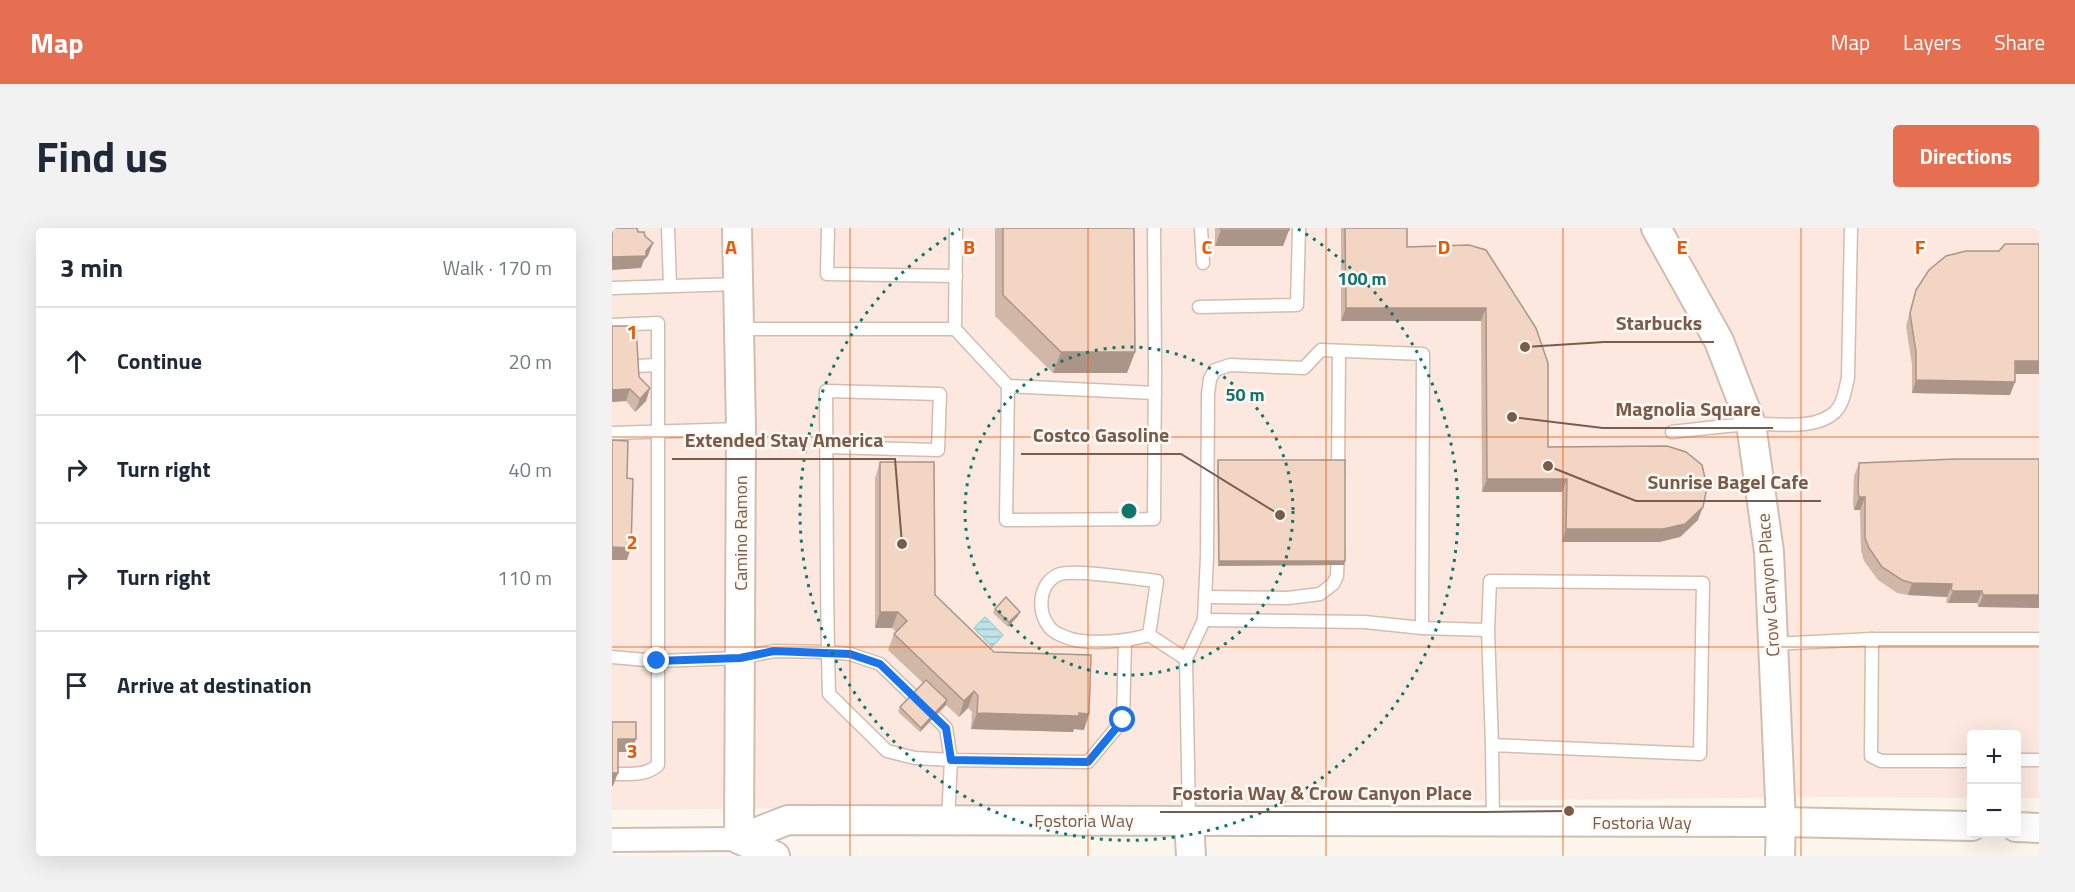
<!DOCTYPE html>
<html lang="en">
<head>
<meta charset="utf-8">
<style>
	body { margin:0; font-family:"Titillium Web",sans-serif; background:#f2f2f3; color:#1f2937 }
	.controls { position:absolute; right:18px; bottom:18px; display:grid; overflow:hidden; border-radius:6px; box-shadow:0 6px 24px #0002 }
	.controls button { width:54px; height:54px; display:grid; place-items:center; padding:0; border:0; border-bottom:2px solid #e0e1e3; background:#fff; color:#1f2937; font:30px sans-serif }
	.stop { position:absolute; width:18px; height:18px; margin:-14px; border:4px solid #1a73e8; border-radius:50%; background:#fff }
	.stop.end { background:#1a73e8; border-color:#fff; box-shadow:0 2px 6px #0008 }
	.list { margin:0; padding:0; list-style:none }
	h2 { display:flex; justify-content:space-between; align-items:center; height:78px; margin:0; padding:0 24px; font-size:26px }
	h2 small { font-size:20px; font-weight:400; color:#747a83 }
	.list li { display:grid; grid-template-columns:39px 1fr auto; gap:18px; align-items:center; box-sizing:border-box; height:108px; padding:0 24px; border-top:2px solid #e0e1e3 }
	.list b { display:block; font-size:22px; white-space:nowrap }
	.list em { font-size:20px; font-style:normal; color:#747a83 }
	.icon { flex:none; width:33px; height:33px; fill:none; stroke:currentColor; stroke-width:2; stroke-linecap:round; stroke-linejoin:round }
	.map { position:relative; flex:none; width:1427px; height:628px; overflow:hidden; border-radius:6px }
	header { display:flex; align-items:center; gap:36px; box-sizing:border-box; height:84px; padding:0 30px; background:#e76f51; color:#fff }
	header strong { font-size:28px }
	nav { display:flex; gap:33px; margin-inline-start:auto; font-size:21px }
	.intro { display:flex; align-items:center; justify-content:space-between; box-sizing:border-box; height:144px; padding:0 36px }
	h1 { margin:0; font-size:42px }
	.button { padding:15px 27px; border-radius:6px; background:#e76f51; color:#fff; font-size:21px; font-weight:700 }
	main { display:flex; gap:36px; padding:0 36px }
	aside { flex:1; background:#fff; border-radius:6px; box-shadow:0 6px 24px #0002 }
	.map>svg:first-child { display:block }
</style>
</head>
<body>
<header>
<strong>Map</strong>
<nav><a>Map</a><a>Layers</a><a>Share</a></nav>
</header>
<div class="intro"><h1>Find us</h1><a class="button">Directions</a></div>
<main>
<aside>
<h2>3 min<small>Walk · 170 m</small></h2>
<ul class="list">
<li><svg class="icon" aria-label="ahead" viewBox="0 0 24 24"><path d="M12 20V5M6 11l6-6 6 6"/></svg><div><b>Continue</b></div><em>20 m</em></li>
<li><svg class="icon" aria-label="right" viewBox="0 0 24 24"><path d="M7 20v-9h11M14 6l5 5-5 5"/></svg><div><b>Turn right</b></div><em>40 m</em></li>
<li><svg class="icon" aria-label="right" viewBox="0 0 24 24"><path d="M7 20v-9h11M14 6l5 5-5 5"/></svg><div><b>Turn right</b></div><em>110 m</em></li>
<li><svg class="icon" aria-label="arrive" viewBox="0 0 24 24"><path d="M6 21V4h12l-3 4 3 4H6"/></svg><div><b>Arrive at destination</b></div></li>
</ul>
</aside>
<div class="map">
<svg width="1427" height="628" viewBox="0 0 1427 628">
	<defs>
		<pattern id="water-rules" width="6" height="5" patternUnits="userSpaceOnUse" patternTransform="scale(1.5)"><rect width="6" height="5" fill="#bfe3e8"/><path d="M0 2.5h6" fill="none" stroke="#a0bbbe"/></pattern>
	</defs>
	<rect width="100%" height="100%" fill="#fdf6ec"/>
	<path fill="#fde8e0" d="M0 0H1427V570H1405L1404 506H1360L1359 570 1216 569 0 582Z"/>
	<path fill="url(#water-rules)" stroke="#a5d3da" stroke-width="1.5" d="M373 389 391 407 380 419 362 400Z"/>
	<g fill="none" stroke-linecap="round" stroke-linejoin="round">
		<g stroke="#d1beb0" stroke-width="15">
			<g id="service">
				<path d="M56 0 58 58"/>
				<path d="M216 0 215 46 344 48"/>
				<path d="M344 0 343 101 396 158 543 165"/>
				<path d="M589 0 591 35"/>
				<path d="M0 60 125 56"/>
				<path d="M587 79 685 77 687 0"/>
				<path d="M0 97 46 95V537C34 548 17 546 1 546"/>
				<path d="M127 101H343"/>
				<path d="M0 139 46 137"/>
				<path d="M396 158 394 292 542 291 543 139 542 0"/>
				<path d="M1060 204C1086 201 1112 198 1138 196 1164 195 1203 203 1223 184 1232 175 1233 161 1236 150L1239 0"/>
				<path d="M0 205 129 201"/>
				<path d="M214 219 326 222 328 166 214 163C215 264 214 365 217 466L275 523 303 530 339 532 476 534 511 492 513 413"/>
				<path d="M726 247 727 123"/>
				<path d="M594 369 676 370 708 366 721 356 725 348 726 322"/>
				<path d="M592 392 753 394 810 400 876 402"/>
				<path d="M537 407 545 353C525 351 463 341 448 346 426 354 424 385 439 401 444 406 453 409 459 411 482 417 515 413 537 407L574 431"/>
				<path d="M1260 411 1259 528 1269 533H1360"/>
				<path d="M1161 416 1260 411H1427"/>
				<path d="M0 429 45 433 128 430 162 423 216 424 238 426 268 436 334 500 339 532 336 592"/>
				<path d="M880 517 1088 526 1091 355 878 353 876 402 880 517 881 593"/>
				<path d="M1404 532H1427"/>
				<path d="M577 592 574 431 592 392 595 328 596 166 598 151 603 142 618 137 692 140 709 122 811 126 810 400"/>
			</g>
		</g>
		<g stroke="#d1beb0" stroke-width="26">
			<path id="minor" d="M0 612 127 611"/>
		</g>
		<g stroke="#d1beb0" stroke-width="32">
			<g id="tertiary">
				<path d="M125 0 129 201 127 611"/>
				<path d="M1044 0 1107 113 1139 196 1157 324 1169 594 1168 628"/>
				<path d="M577 592 579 628"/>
				<path d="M1404 599 1427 600"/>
				<path d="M127 611 176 592 1169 594 1360 598"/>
				<path d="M127 611 163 628"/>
			</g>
		</g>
		<use href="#service" stroke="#fff" stroke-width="12"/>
		<use href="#minor" stroke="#fff" stroke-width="22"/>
		<use href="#tertiary" stroke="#fff" stroke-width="28"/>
	</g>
	<g fill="#d1b7a8">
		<path d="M383 0H522L523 124 515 145H441L383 88Z"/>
		<path d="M603 0H677V2L671 18H603Z"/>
		<path d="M729 0H795V19L857 17 936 219 1086 292 1068 309 1047 314H950V264H870L869 93H729Z"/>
		<path d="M1387 23 1403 146 1398 167 1300 165V137L1294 98 1300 75 1304 62Z"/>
		<path d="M0 98 27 149 38 160 34 173 23 184 14 173 0 174Z"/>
		<path d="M1427 231 1366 379 1365 375H1336L1334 374 1335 369 1296 367 1285 365 1266 352 1252 333 1249 323 1248 282H1242L1241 276 1242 248 1247 235Z"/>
		<path d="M606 232 733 333 732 337 606 338 605 237Z"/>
		<path d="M268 234 323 367 382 424 472 502 462 501 461 504 359 501 360 484 356 480 347 489 334 477 308 504 286 484 288 479 311 455 276 422 282 406 284 404 280 400H263V250Z"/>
		<path d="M383 381 406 388 396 399 381 385Z"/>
	</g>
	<g fill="#aa9588">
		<path d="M609 2H677L671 18H603Z"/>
		<path d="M41 15 36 28 32 32 29 40 0 42V29L34 23Z"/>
		<path d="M734 80H874L869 93H729Z"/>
		<path d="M449 124H523L515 145H441Z"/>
		<path d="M1403 133H1427V146H1398Z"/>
		<path d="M1304 152 1403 154 1398 167 1300 165Z"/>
		<path d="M38 160 34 173 23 184 28 171Z"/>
		<path d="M18 161 14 173 0 174V162Z"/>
		<path d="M875 251H955L950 264H870Z"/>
		<path d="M1247 269H1253L1248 282H1242Z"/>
		<path d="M1091 279 1086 292 1068 309 1047 314H950L954 301Z"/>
		<path d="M0 319 19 320 15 332H0Z"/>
		<path d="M607 333H733L732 337 606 338Z"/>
		<path d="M1300 355 1340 356 1335 369 1296 367Z"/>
		<path d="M1341 363H1370L1365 375H1336Z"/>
		<path d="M1371 367H1427V380L1366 379Z"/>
		<path d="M268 384H286L280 400H263Z"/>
		<path d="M408 384 406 388 396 399 397 394Z"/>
		<path d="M362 463 356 480 347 489 352 473Z"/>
		<path d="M335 472 334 477 308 504 309 500Z"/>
		<path d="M365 485H467L477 486 472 502 462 501 461 504 359 501Z"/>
		<path d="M6 511H24L19 524H1Z"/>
		<path d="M0 545H6L1 558H0Z"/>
	</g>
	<g fill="#f3d5c3" stroke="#aa9588" stroke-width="1.5">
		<path d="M0 0H25L26 4H32L33 8 41 15 34 23V28L0 29Z"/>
		<path d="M391 0H522L523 124H449L391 67Z"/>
		<rect x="609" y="0" width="68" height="2"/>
		<path d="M733 0H795V19L857 17 874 22 924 100 936 135V219L1055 218 1074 224 1090 237 1095 259 1091 279 1073 296 1051 301H954L955 251H875L874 80H734Z"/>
		<path d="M1393 16H1427V133H1403V154L1304 152V124L1298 85 1304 62 1317 42 1334 28 1354 23H1387Z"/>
		<path d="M0 98H24L27 149 38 160 28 171 18 161 0 162Z"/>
		<path d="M0 212 16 213 15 250 21 251 19 320 0 319Z"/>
		<path d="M1344 231H1427V367H1371L1370 363H1341L1339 361 1340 356 1300 355 1290 352 1270 339 1257 320 1253 310V269H1247L1246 264 1247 235Z"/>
		<path d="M606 232H733V333H607Z"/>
		<path d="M268 234H322L323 367 382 424 479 427 477 486 467 485V488L365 485 366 468 362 463 352 473 282 406 295 393 286 384H268Z"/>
		<path d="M394 369 408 384 397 394 383 381Z"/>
		<path d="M314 452 335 472 309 500 288 479Z"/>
		<path d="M0 494H24V511H6V545H0Z"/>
	</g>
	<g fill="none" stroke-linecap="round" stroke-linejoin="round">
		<path stroke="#1a73e8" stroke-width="8" d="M45 433 128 430 162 423 238 426 268 436 334 500 339 532 476 534 511 492"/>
	</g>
	<path fill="none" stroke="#e8590c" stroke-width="1.5" stroke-opacity="0.55" d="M238 0V628M476 0V628M714 0V628M951 0V628M1189 0V628M0 209H1427M0 419H1427"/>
	<g fill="none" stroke="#0f766e" stroke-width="3" stroke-dasharray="3 6">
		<circle cx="517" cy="283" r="164"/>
		<path d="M686 1A329 329 0 1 1 348 1"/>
	</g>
	<g text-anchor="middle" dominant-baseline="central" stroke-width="5" stroke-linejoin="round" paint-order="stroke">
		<g font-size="18" fill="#7a5c4d" stroke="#fffaf3">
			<text transform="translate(128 305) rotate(-90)">Camino Ramon</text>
			<text transform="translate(1156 357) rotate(-94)">Crow Canyon Place</text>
			<text x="472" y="592">Fostoria Way</text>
			<text x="1030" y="594">Fostoria Way</text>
		</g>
	</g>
	<g font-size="20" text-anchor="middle" font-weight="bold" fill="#e8590c" stroke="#fffaf3" stroke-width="5" stroke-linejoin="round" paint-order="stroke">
		<text x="119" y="26">A</text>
		<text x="357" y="26">B</text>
		<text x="595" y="26">C</text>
		<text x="832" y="26">D</text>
		<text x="1070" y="26">E</text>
		<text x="1308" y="26">F</text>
		<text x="20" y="111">1</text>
		<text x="20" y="321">2</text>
		<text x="20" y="530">3</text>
	</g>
	<circle cx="517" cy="283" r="9" fill="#0f766e" stroke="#fffaf3" stroke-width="3"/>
	<g font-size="18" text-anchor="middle" font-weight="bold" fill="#0f766e" stroke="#fffaf3" stroke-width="5" stroke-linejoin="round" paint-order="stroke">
		<text x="750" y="57">100 m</text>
		<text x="633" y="173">50 m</text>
	</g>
	<path fill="none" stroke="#7a5c4d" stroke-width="2" d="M913 119L992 114H1102M900 189L991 200H1161M668 287L569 226H409M290 316L283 231H60M936 238L1024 273H1209M957 583L872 584H548"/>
	<g fill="#7a5c4d" stroke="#fffaf3" stroke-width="2">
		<circle cx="913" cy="119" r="6"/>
		<circle cx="900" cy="189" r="6"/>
		<circle cx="668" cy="287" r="6"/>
		<circle cx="290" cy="316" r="6"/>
		<circle cx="936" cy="238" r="6"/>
		<circle cx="957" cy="583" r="6"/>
	</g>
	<g font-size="20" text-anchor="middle" font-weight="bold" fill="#7a5c4d" stroke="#fffaf3" stroke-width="5" stroke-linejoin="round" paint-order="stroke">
		<text x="1047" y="102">Starbucks</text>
		<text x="1076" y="188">Magnolia Square</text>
		<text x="489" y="214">Costco Gasoline</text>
		<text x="172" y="219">Extended Stay America</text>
		<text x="1116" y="261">Sunrise Bagel Cafe</text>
		<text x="710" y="572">Fostoria Way &amp; Crow Canyon Place</text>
	</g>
</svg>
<div class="controls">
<button>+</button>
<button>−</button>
</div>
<div class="stop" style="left:511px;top:492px"></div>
<div class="stop end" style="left:45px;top:433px"></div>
</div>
</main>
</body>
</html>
